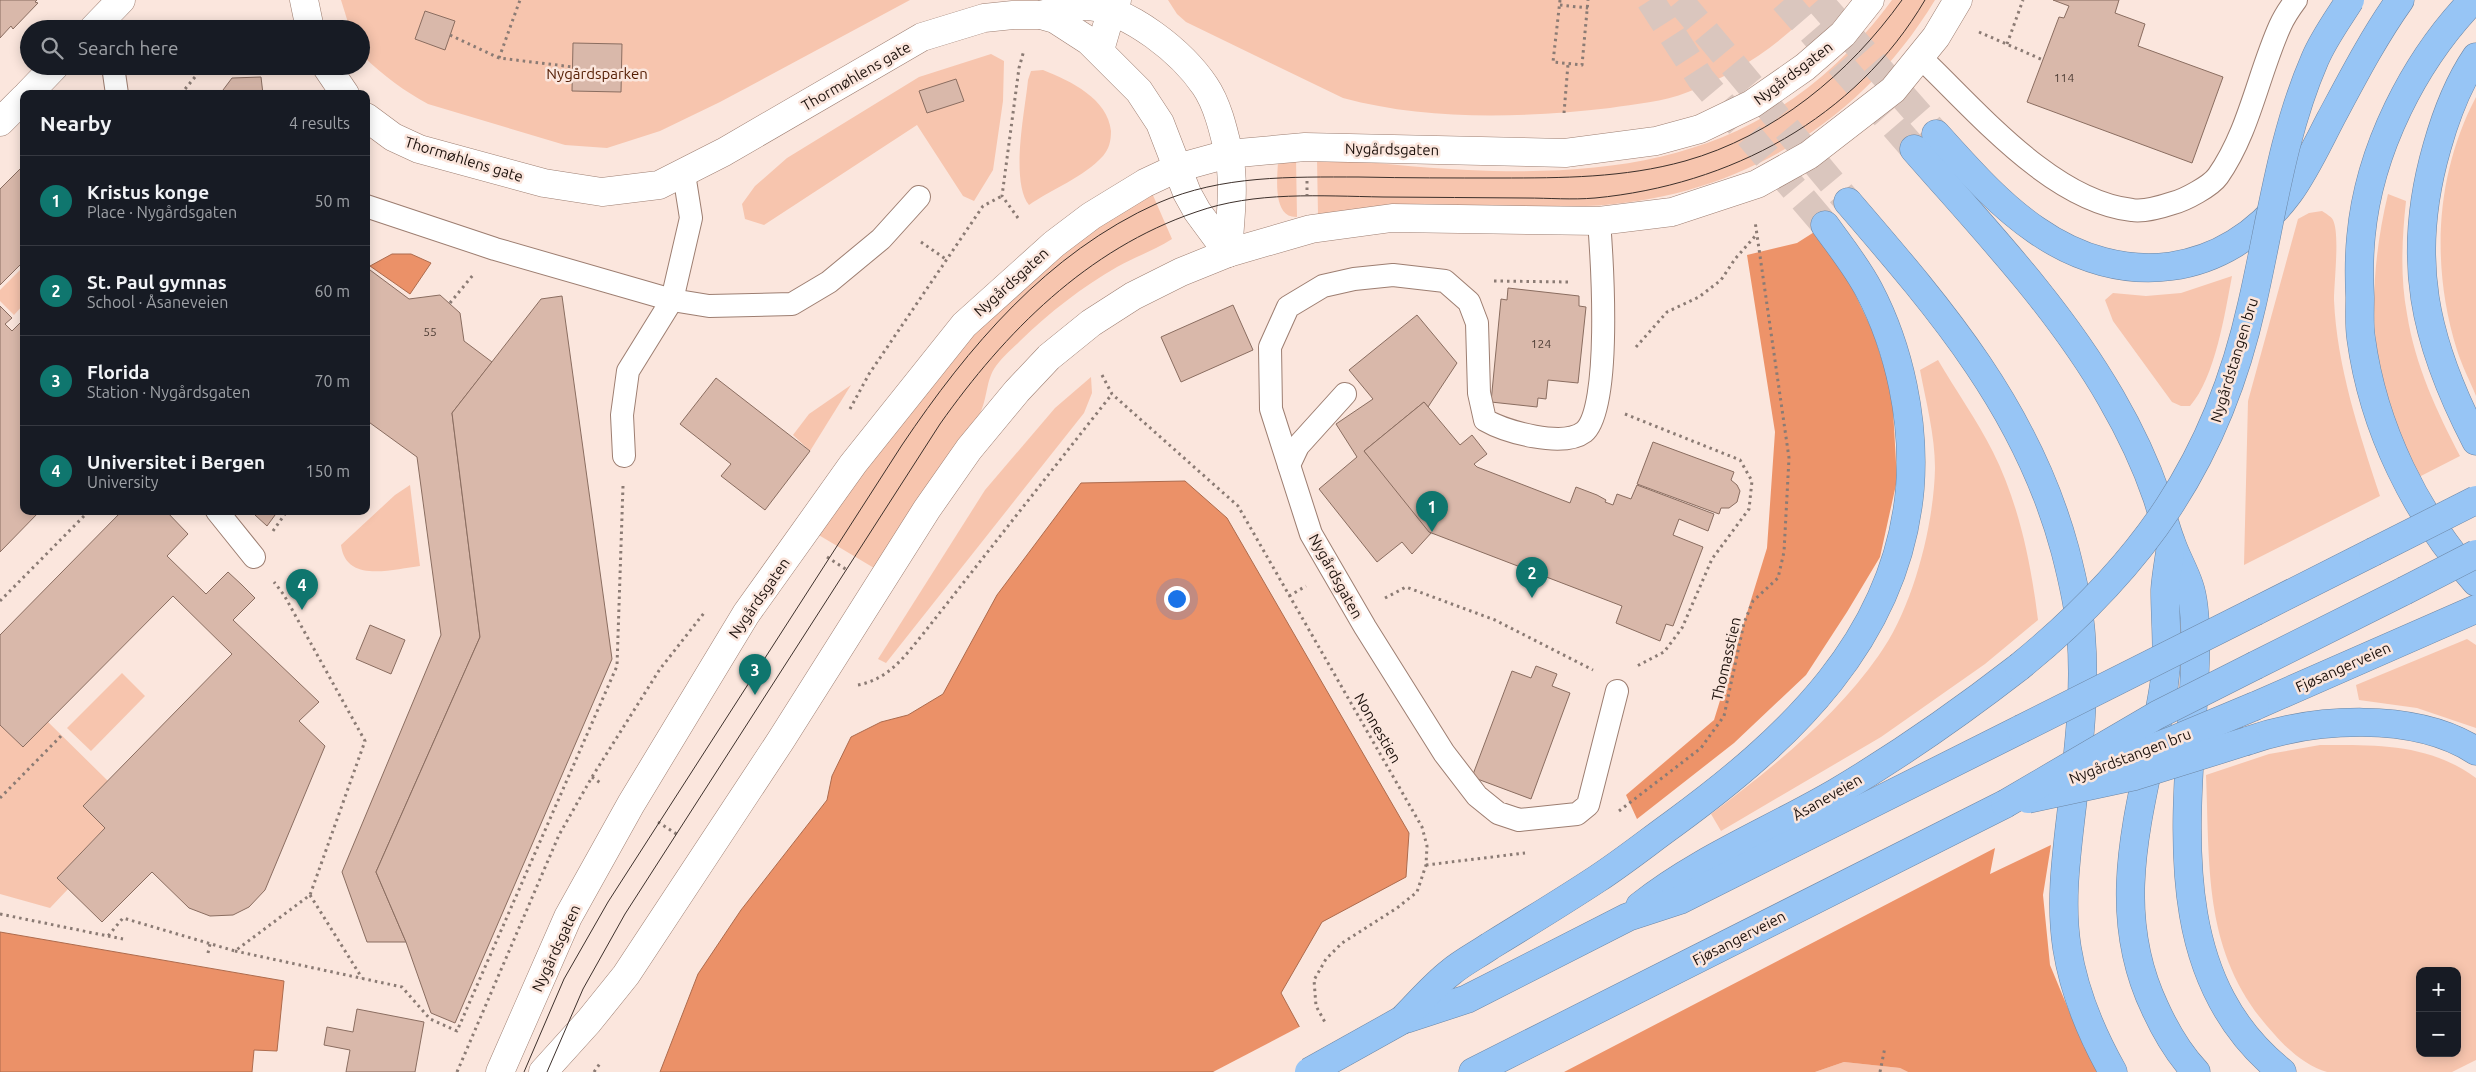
<!DOCTYPE html>
<html lang="en">
<head>
<meta charset="utf-8">
<style>
	body { margin:0; font-family:Ubuntu,sans-serif; background:#242831; color:#f1f3f6 }
	.controls { position:absolute; right:15px; bottom:15px; display:grid; overflow:hidden; border-radius:10px; box-shadow:0 2px 12px #0003 }
	.controls button { width:45px; height:45px; display:grid; place-items:center; padding:0; border:0; border-bottom:1px solid #363941; background:#171b24; color:#f1f3f6; font:25px sans-serif }
	.you { position:absolute; left:1176px; top:598px; width:18px; height:18px; margin:-12px; border:4px solid #fff; border-radius:50%; background:#1a73e8; box-shadow:0 0 0 8px #1a73e833 }
	.badge { display:grid; place-items:center; width:32px; height:32px; border-radius:50%; background:#0f766e; color:#fff; font-size:16px; font-weight:700 }
	.pin { position:absolute; translate:-50% -41px; filter:drop-shadow(0 1px 2px #0008) }
	.pin::after { content:''; position:absolute; top:26px; width:18px; height:15px; background:inherit; clip-path:polygon(0 0,100% 0,50% 100%) }
	.list { margin:0; padding:0; list-style:none }
	h2 { display:flex; justify-content:space-between; align-items:center; height:65px; margin:0; padding:0 20px; font-size:21px }
	h2 small { font-size:16px; font-weight:400; color:#9ea1a6 }
	.list li { display:grid; grid-template-columns:32px 1fr auto; gap:15px; align-items:center; box-sizing:border-box; height:90px; padding:0 20px; border-top:1px solid #363941 }
	.list b { display:block; font-size:19px; white-space:nowrap }
	.list p { margin:0; font-size:16px; white-space:nowrap; color:#9ea1a6 }
	.list em { font-size:16px; font-style:normal; color:#9ea1a6 }
	.icon { flex:none; width:28px; height:28px; fill:none; stroke:currentColor; stroke-width:2; stroke-linecap:round; stroke-linejoin:round }
	.map { position:relative; flex:none; width:2476px; height:1072px; overflow:hidden }
	.search { position:absolute; background:#171b24; box-shadow:0 2px 12px #0003; left:20px; top:20px; width:350px; height:55px; display:flex; align-items:center; gap:12px; box-sizing:border-box; padding:0 18px; border-radius:28px; color:#9ea1a6; font-size:19px }
	.panel { position:absolute; background:#171b24; box-shadow:0 2px 12px #0003; left:20px; top:90px; width:350px; height:425px; border-radius:10px }
	.map>svg:first-child { display:block }
</style>
</head>
<body>
<div class="map">
<svg width="2476" height="1072" viewBox="0 0 2476 1072">
	<rect width="100%" height="100%" fill="#fbe6dd"/>
	<g fill="#f7c5ae" fill-rule="evenodd">
		<path d="M341 0H910L720 102 660 131 607 148 565 145 428 104C404 91 384 76 364 57L361 52V29H350Z"/>
		<path d="M1168 0H1820C1787 41 1737 74 1688 92 1663 102 1635 104 1610 108 1523 118 1428 121 1343 98L1186 22 1177 14Z"/>
		<path d="M1892 0H1935C1859 126 1732 200 1586 206 1496 210 1407 198 1318 215L1317 159C1367 161 1417 168 1468 170 1644 178 1782 149 1892 0Z"/>
		<path d="M991 54 1004 61 1003 101 993 170 974 201 963 196 917 125 764 225 745 219 742 204 755 186 787 158 919 77Z"/>
		<path d="M1043 70C1071 81 1108 99 1111 131 1111 141 1109 149 1103 156 1084 177 1052 189 1029 205 1010 181 1025 111 1028 80L1031 71Z"/>
		<path d="M2476 97V396C2470 381 2462 366 2457 350 2431 267 2435 175 2476 97Z"/>
		<path d="M1296 158 1297 217C1273 218 1277 180 1278 162Z"/>
		<path d="M1152 193 1172 239C1155 250 1135 257 1117 267 1082 287 1050 312 1020 341 1012 349 1001 358 994 369 985 384 988 401 977 419L874 568 817 534 863 471 980 325 1059 251Z"/>
		<path d="M2388 194 2406 201C2402 238 2400 277 2407 314 2415 365 2437 412 2460 456L2417 478C2408 456 2399 435 2391 414 2367 343 2371 265 2388 194Z"/>
		<path d="M2322 211C2326 214 2331 216 2333 220 2340 234 2334 282 2334 300 2337 367 2359 432 2380 496L2244 565 2248 401 2298 219 2309 213Z"/>
		<path d="M24 266V304L14 315 0 301V290Z"/>
		<path d="M2232 276C2225 313 2215 378 2190 406H2181L2172 402 2113 321 2105 300 2113 293 2146 296 2181 293Z"/>
		<path d="M1938 360C1956 391 1977 420 1993 452 2019 504 2031 563 2038 620L1985 664 1881 737 1721 831 1711 814C1772 768 1835 718 1879 655 1913 608 1934 525 1935 468 1935 435 1926 402 1920 370Z"/>
		<path d="M1091 377 1092 393 1084 413 886 663 878 659 985 490 1055 408Z"/>
		<path d="M851 385 810 451 793 435 809 414Z"/>
		<path d="M410 485 420 566C393 569 346 584 341 545L395 495Z"/>
		<path d="M2467 639 2476 645V728L2417 708 2359 700 2356 685Z"/>
		<path d="M122 673 145 696 91 751 67 728Z"/>
		<path d="M48 722 108 781 83 806 105 828 57 878 68 889 50 908 0 894V725L23 747Z"/>
		<path d="M2320 745C2376 745 2428 743 2476 778V1060L2452 1072C2422 1072 2391 1072 2361 1072 2351 1072 2337 1072 2327 1072 2308 1067 2287 1049 2275 1035 2203 958 2210 873 2206 775L2269 754ZM2420 971H2457V1053H2420Z"/>
		<path d="M1844 1062 1900 1068 1908 1072H1815Z"/>
	</g>
	<g fill="#ed9369">
		<path d="M1819 229 1846 275 1873 332 1892 392 1897 480 1880 557 1847 612 1806 675 1734 743 1637 819 1626 795 1714 720 1767 548 1775 432 1747 255 1797 243Z"/>
		<path d="M2051 845 2043 895 2050 965 2084 1047 2100 1072H1908L1900 1068 1844 1062 1815 1072H1564L1995 848 1990 874Z"/>
	</g>
	<g fill="#eb9168" stroke="#ad6b4d">
		<path d="M392 254H411L431 263 410 294 370 266Z"/>
		<path d="M1185 481 1227 518 1409 833 1406 877 1322 922 1281 993 1324 1072H660L698 974 741 910 827 800 832 776 851 737 881 722 908 715 943 694 997 595 1081 483Z"/>
		<path d="M0 932 284 981 277 1051 254 1050 252 1072H0Z"/>
	</g>
	<path fill="#fbe6dd" d="M1301 1026 1326 1072H1213Z"/>
	<g fill="#d9b8aa" stroke="#8a6d60">
		<path d="M0 0H37L35 2 38 3 13 29 11 26 0 38Z"/>
		<path d="M2053 0H2119L2115 13 2145 24 2138 46 2223 77 2192 163 2027 102 2059 17 2064 18 2069 6Z"/>
		<path d="M425 11 455 21 445 50 415 39Z"/>
		<path d="M573 43 622 44 621 92 572 91Z"/>
		<path d="M261 77 263 94H220L232 78Z"/>
		<path d="M956 79 964 101 927 113 919 91Z"/>
		<path d="M20 169 24 173V261L0 285V189Z"/>
		<path d="M366 267 409 299 440 295 460 313 464 341 492 362 452 413 480 637 376 872 406 942H367L342 872 441 635 417 457 366 420Z"/>
		<path d="M1508 288 1579 296V306L1586 307 1578 383 1548 380 1546 399 1538 398 1537 407 1491 402 1501 299 1507 300Z"/>
		<path d="M562 296 612 659 455 1023 431 1013 406 942 376 872 480 637 452 413 541 299Z"/>
		<path d="M1233 305 1253 350 1181 382 1161 337Z"/>
		<path d="M0 306 12 318 5 324 12 331 24 319V511H40L0 552Z"/>
		<path d="M1417 315 1457 363 1428 407 1424 402 1364 451 1432 532 1412 554 1402 542 1377 562 1319 489 1357 457 1336 424 1373 399 1349 370Z"/>
		<path d="M716 378 810 451 765 510 721 476 731 464 680 424Z"/>
		<path d="M1424 402 1460 445 1472 435 1487 454 1474 464 1477 467 1570 503 1576 487 1597 495 1606 500 1605 502 1613 505 1617 494 1631 499 1637 485 1714 514 1708 531 1679 519 1673 535 1703 547 1673 626 1666 624 1660 641 1616 623 1622 606 1429 532 1364 451Z"/>
		<path d="M1653 442 1734 472 1731 480 1737 485 1740 491 1737 502 1729 508H1721L1719 514 1637 484Z"/>
		<path d="M122 511H166L188 534 167 556 206 594 228 572 242 585 255 598 233 620 319 702 299 721 325 746 265 890 249 907 233 915 210 916 189 908 152 872 102 922 57 878 105 828 83 806 232 654 173 596 23 747 0 725V635Z"/>
		<path d="M257 511H278L267 526 255 515Z"/>
		<path d="M370 625 405 640 391 674 356 659Z"/>
		<path d="M1536 666 1557 674 1552 686 1570 693 1531 799 1472 777 1512 671 1531 678Z"/>
		<path d="M357 1009 424 1022 415 1072H346L350 1050 324 1045 327 1027 353 1032Z"/>
	</g>
	<g fill="none" stroke-linecap="round" stroke-linejoin="round">
		<g stroke="#dac6be" stroke-width="28" stroke-dasharray="28 14" stroke-linecap="butt">
			<path d="M1650 0 1701 79 1825 225"/>
			<path d="M1679 0 1848 202"/>
			<path d="M1784 0 1914 149"/>
			<path d="M1818 0 1936 134"/>
		</g>
		<g stroke="#9d7e71" stroke-width="24">
			<g id="lane">
				<path d="M1920 57C1976 110 2051 201 2132 210 2144 212 2161 207 2173 203 2185 200 2211 186 2218 176 2249 132 2258 75 2280 26 2284 17 2290 8 2296 0"/>
				<path d="M113 66 117 94"/>
				<path d="M366 206 495 249 672 300 709 306 792 304 829 282 881 239 919 197"/>
				<path d="M1599 221C1602 259 1612 409 1584 432 1563 448 1506 432 1485 420L1479 393 1477 323 1469 302 1445 281 1393 275 1354 279 1323 286 1288 307 1270 347 1271 409 1311 534 1365 627 1444 753 1477 796 1498 813 1519 820 1577 814 1588 805 1617 691"/>
				<path d="M624 456 622 415 628 371 672 300 691 218 684 174"/>
				<path d="M1289 465 1298 446 1345 394"/>
				<path d="M217 511 254 557"/>
			</g>
		</g>
		<g stroke="#9d7e71" stroke-width="29">
			<g id="street">
				<path d="M93 29 121 0"/>
				<path d="M1100 50 1111 12 1117 0"/>
				<path d="M28 94 55 66"/>
				<path d="M0 122 24 98"/>
			</g>
		</g>
		<g stroke="#9d7e71" stroke-width="29">
			<g id="secondary">
				<path d="M304 0 310 29"/>
				<path d="M1041 15C1056 11 1073 5 1089 6 1131 11 1182 52 1205 86 1218 105 1224 133 1229 154 1235 187 1230 220 1228 253"/>
				<path d="M326 66 345 94"/>
				<path d="M366 117 393 137 419 149 544 183 602 192 659 185 724 152 922 37 984 18 1013 15H1041L1055 19 1089 41 1139 91 1160 123 1187 193 1197 211 1228 253"/>
				<path d="M500 1072 568 917 631 804 746 614 853 464 964 325 1054 244 1091 216 1145 183 1177 168 1228 154 1305 147 1565 153 1656 141 1700 129 1752 104 1805 67 1843 34 1870 0"/>
				<path d="M543 1072 589 1021 626 975 781 740 927 509 969 449 1017 391 1049 357 1091 323 1133 296 1181 272 1228 253 1311 229 1392 218 1599 221 1672 212 1757 184 1809 155 1893 90 1936 37 1958 0"/>
			</g>
		</g>
		<g stroke="#6c86a4" stroke-width="29">
			<g id="highway">
				<path d="M2473 0C2414 61 2369 150 2361 236 2359 256 2359 277 2360 297 2360 310 2359 325 2361 338 2373 428 2416 515 2476 582"/>
				<path d="M2476 57C2457 85 2446 115 2437 147 2405 258 2424 341 2476 441"/>
				<path d="M1936 134C1967 168 1998 204 2036 230 2122 290 2225 279 2289 193 2305 171 2317 145 2330 120 2352 79 2373 38 2400 0"/>
				<path d="M1914 149C1983 228 2058 306 2111 398 2129 429 2145 462 2157 497 2162 512 2165 527 2171 542 2176 557 2184 570 2189 585 2199 613 2195 674 2193 704 2185 835 2168 981 2282 1072"/>
				<path d="M1848 202C1941 310 2027 409 2065 550 2072 577 2079 606 2081 634 2086 694 2078 755 2071 815 2066 858 2060 904 2067 948 2074 992 2091 1033 2113 1072"/>
				<path d="M2171 545C2169 560 2166 575 2165 590 2165 623 2169 651 2164 685 2147 796 2103 899 2155 1008 2165 1030 2179 1054 2196 1072"/>
				<path d="M2256 611 2373 552"/>
				<path d="M2256 665 2404 591"/>
				<path d="M2255 706 2476 609"/>
				<path d="M2247 741C2313 718 2414 711 2476 751"/>
				<path d="M1640 906C1699 859 1772 830 1837 792 1901 754 1961 712 2019 667"/>
				<path d="M1406 1019 1467 999 1628 917 1680 900 2021 729"/>
				<path d="M1402 1020C1418 1004 1433 986 1451 972 1463 962 1477 955 1490 946 1526 924 1562 902 1597 879 1623 862 1648 842 1673 824 1789 739 1897 639 1910 488 1915 422 1900 349 1869 290 1857 267 1840 246 1825 225"/>
				<path d="M1473 1072 2005 804"/>
			</g>
		</g>
		<g stroke="#8b7b74" stroke-width="3" stroke-dasharray="2.5 4" stroke-linecap="butt">
			<path d="M1560 0 1553 62 1582 65 1588 0"/>
			<path d="M1560 5 1588 8"/>
			<path d="M1979 32 2043 60"/>
			<path d="M450 35 499 58 573 67"/>
			<path d="M2007 44 2023 0"/>
			<path d="M499 58 520 0"/>
			<path d="M181 94 204 66"/>
			<path d="M1564 113 1568 64"/>
			<path d="M1307 181V195"/>
			<path d="M1018 218 1002 196 1019 68 1024 50"/>
			<path d="M921 242 947 260"/>
			<path d="M1494 281 1570 282"/>
			<path d="M450 303 473 275"/>
			<path d="M1636 347 1667 312 1699 297 1721 280 1735 259 1757 234"/>
			<path d="M1102 375 1112 394 1238 506 1422 827 1427 846 1426 865 1417 892 1397 908 1342 943 1326 959 1314 980 1316 1006 1326 1024"/>
			<path d="M850 409 869 374 983 206 1002 196"/>
			<path d="M1625 414 1740 460 1752 481 1749 509 1712 559 1682 628 1664 652 1635 667"/>
			<path d="M273 531 287 511"/>
			<path d="M827 557 847 570"/>
			<path d="M1289 596 1306 586"/>
			<path d="M1385 598 1406 587 1495 620 1593 670"/>
			<path d="M0 601 89 511"/>
			<path d="M858 685C889 679 904 657 923 634L1112 394"/>
			<path d="M592 777 602 784"/>
			<path d="M0 798 61 736"/>
			<path d="M1619 811 1701 748 1724 716 1744 623 1753 601 1778 578 1784 552 1789 458 1755 221"/>
			<path d="M658 822 678 835"/>
			<path d="M1426 865 1525 853"/>
			<path d="M310 895 362 978"/>
			<path d="M0 914 108 936 123 918 235 951 310 895 365 741 284 595 274 582"/>
			<path d="M108 936 123 939"/>
			<path d="M235 951 402 987 430 1019 457 1031 617 666 623 486"/>
			<path d="M208 953 210 944"/>
			<path d="M457 1072 559 835 592 777 660 669 704 613"/>
			<path d="M594 1072 601 1062"/>
			<path d="M1880 1072 1885 1047"/>
		</g>
		<use href="#lane" stroke="#fff" stroke-width="22"/>
		<use href="#street" stroke="#fff" stroke-width="28"/>
		<use href="#secondary" stroke="#fff" stroke-width="28"/>
		<use href="#highway" stroke="#97c5f5" stroke-width="28"/>
		<g stroke="#3d302b" stroke-width="1">
			<path d="M524 1072 564 979 608 902 902 445C968 347 1047 253 1158 203 1222 175 1291 177 1359 177 1406 178 1453 178 1500 178 1562 178 1624 178 1685 161 1774 136 1849 74 1902 0"/>
			<path d="M547 1072 583 989 625 914 940 424C1005 332 1087 249 1196 212 1255 191 1321 196 1383 197 1431 197 1478 198 1526 198 1549 198 1572 200 1595 198 1730 185 1855 119 1925 0"/>
		</g>
		<g stroke="#6c86a4" stroke-width="29" stroke-linecap="butt">
			<g id="highway-bridge">
				<path d="M2373 552 2476 500"/>
				<path d="M2404 591 2476 554"/>
				<path d="M2019 667C2143 566 2217 461 2252 304 2271 222 2281 137 2315 59 2324 38 2338 19 2350 0"/>
				<path d="M2021 729 2256 611"/>
				<path d="M2079 776 2176 739 2255 706"/>
				<path d="M2028 799 2135 776 2247 741"/>
				<path d="M2005 804 2157 715 2256 665"/>
				<path d="M1309 1072 1402 1020"/>
			</g>
		</g>
		<use href="#highway-bridge" stroke="#97c5f5" stroke-width="28"/>
	</g>
	<g text-anchor="middle" dominant-baseline="central" stroke-width="5" stroke-linejoin="round" paint-order="stroke">
		<g font-size="12" fill="#4c3c34">
			<text x="2064" y="77">114</text>
			<text x="430" y="331">55</text>
			<text x="1541" y="343">124</text>
		</g>
		<g font-size="15" fill="#521b00" stroke="#fbe6dd">
			<text x="597" y="73">Nygårdsparken</text>
		</g>
		<g font-size="15" fill="#1d120d" stroke="#fbe6dd">
			<text transform="translate(1793 73) rotate(-37)">Nygårdsgaten</text>
			<text transform="translate(856 76) rotate(-30)">Thormøhlens gate</text>
			<text transform="translate(1392 149) rotate(1)">Nygårdsgaten</text>
			<text transform="translate(464 159) rotate(17)">Thormøhlens gate</text>
			<text transform="translate(1011 282) rotate(-42)">Nygårdsgaten</text>
			<text transform="translate(2234 360) rotate(-73)">Nygårdstangen bru</text>
			<text transform="translate(1336 576) rotate(61)">Nygårdsgaten</text>
			<text transform="translate(759 598) rotate(-55)">Nygårdsgaten</text>
			<text transform="translate(1726 659) rotate(-77)">Thomasstien</text>
			<text transform="translate(2343 667) rotate(-24)">Fjøsangerveien</text>
			<text transform="translate(1378 728) rotate(60)">Nonnestien</text>
			<text transform="translate(2130 756) rotate(-21)">Nygårdstangen bru</text>
			<text transform="translate(1827 797) rotate(-30)">Åsaneveien</text>
			<text transform="translate(1739 938) rotate(-27)">Fjøsangerveien</text>
			<text transform="translate(556 948) rotate(-65)">Nygårdsgaten</text>
		</g>
	</g>
</svg>
<div class="controls">
<button>+</button>
<button>−</button>
</div>
<div class="you"></div>
<div class="pin badge" style="left:1432px;top:532px">1</div>
<div class="pin badge" style="left:1532px;top:598px">2</div>
<div class="pin badge" style="left:755px;top:695px">3</div>
<div class="pin badge" style="left:302px;top:610px">4</div>
<div class="search"><svg class="icon" aria-label="search" viewBox="0 0 24 24"><circle cx="10" cy="10" r="6"/><path d="M15 15l6 6"/></svg>Search here</div>
<section class="panel">
<h2>Nearby<small>4 results</small></h2>
<ul class="list">
<li><span class="badge">1</span><div><b>Kristus konge</b><p>Place · Nygårdsgaten</p></div><em>50 m</em></li>
<li><span class="badge">2</span><div><b>St. Paul gymnas</b><p>School · Åsaneveien</p></div><em>60 m</em></li>
<li><span class="badge">3</span><div><b>Florida</b><p>Station · Nygårdsgaten</p></div><em>70 m</em></li>
<li><span class="badge">4</span><div><b>Universitet i Bergen</b><p>University</p></div><em>150 m</em></li>
</ul>
</section>
</div>
</body>
</html>
